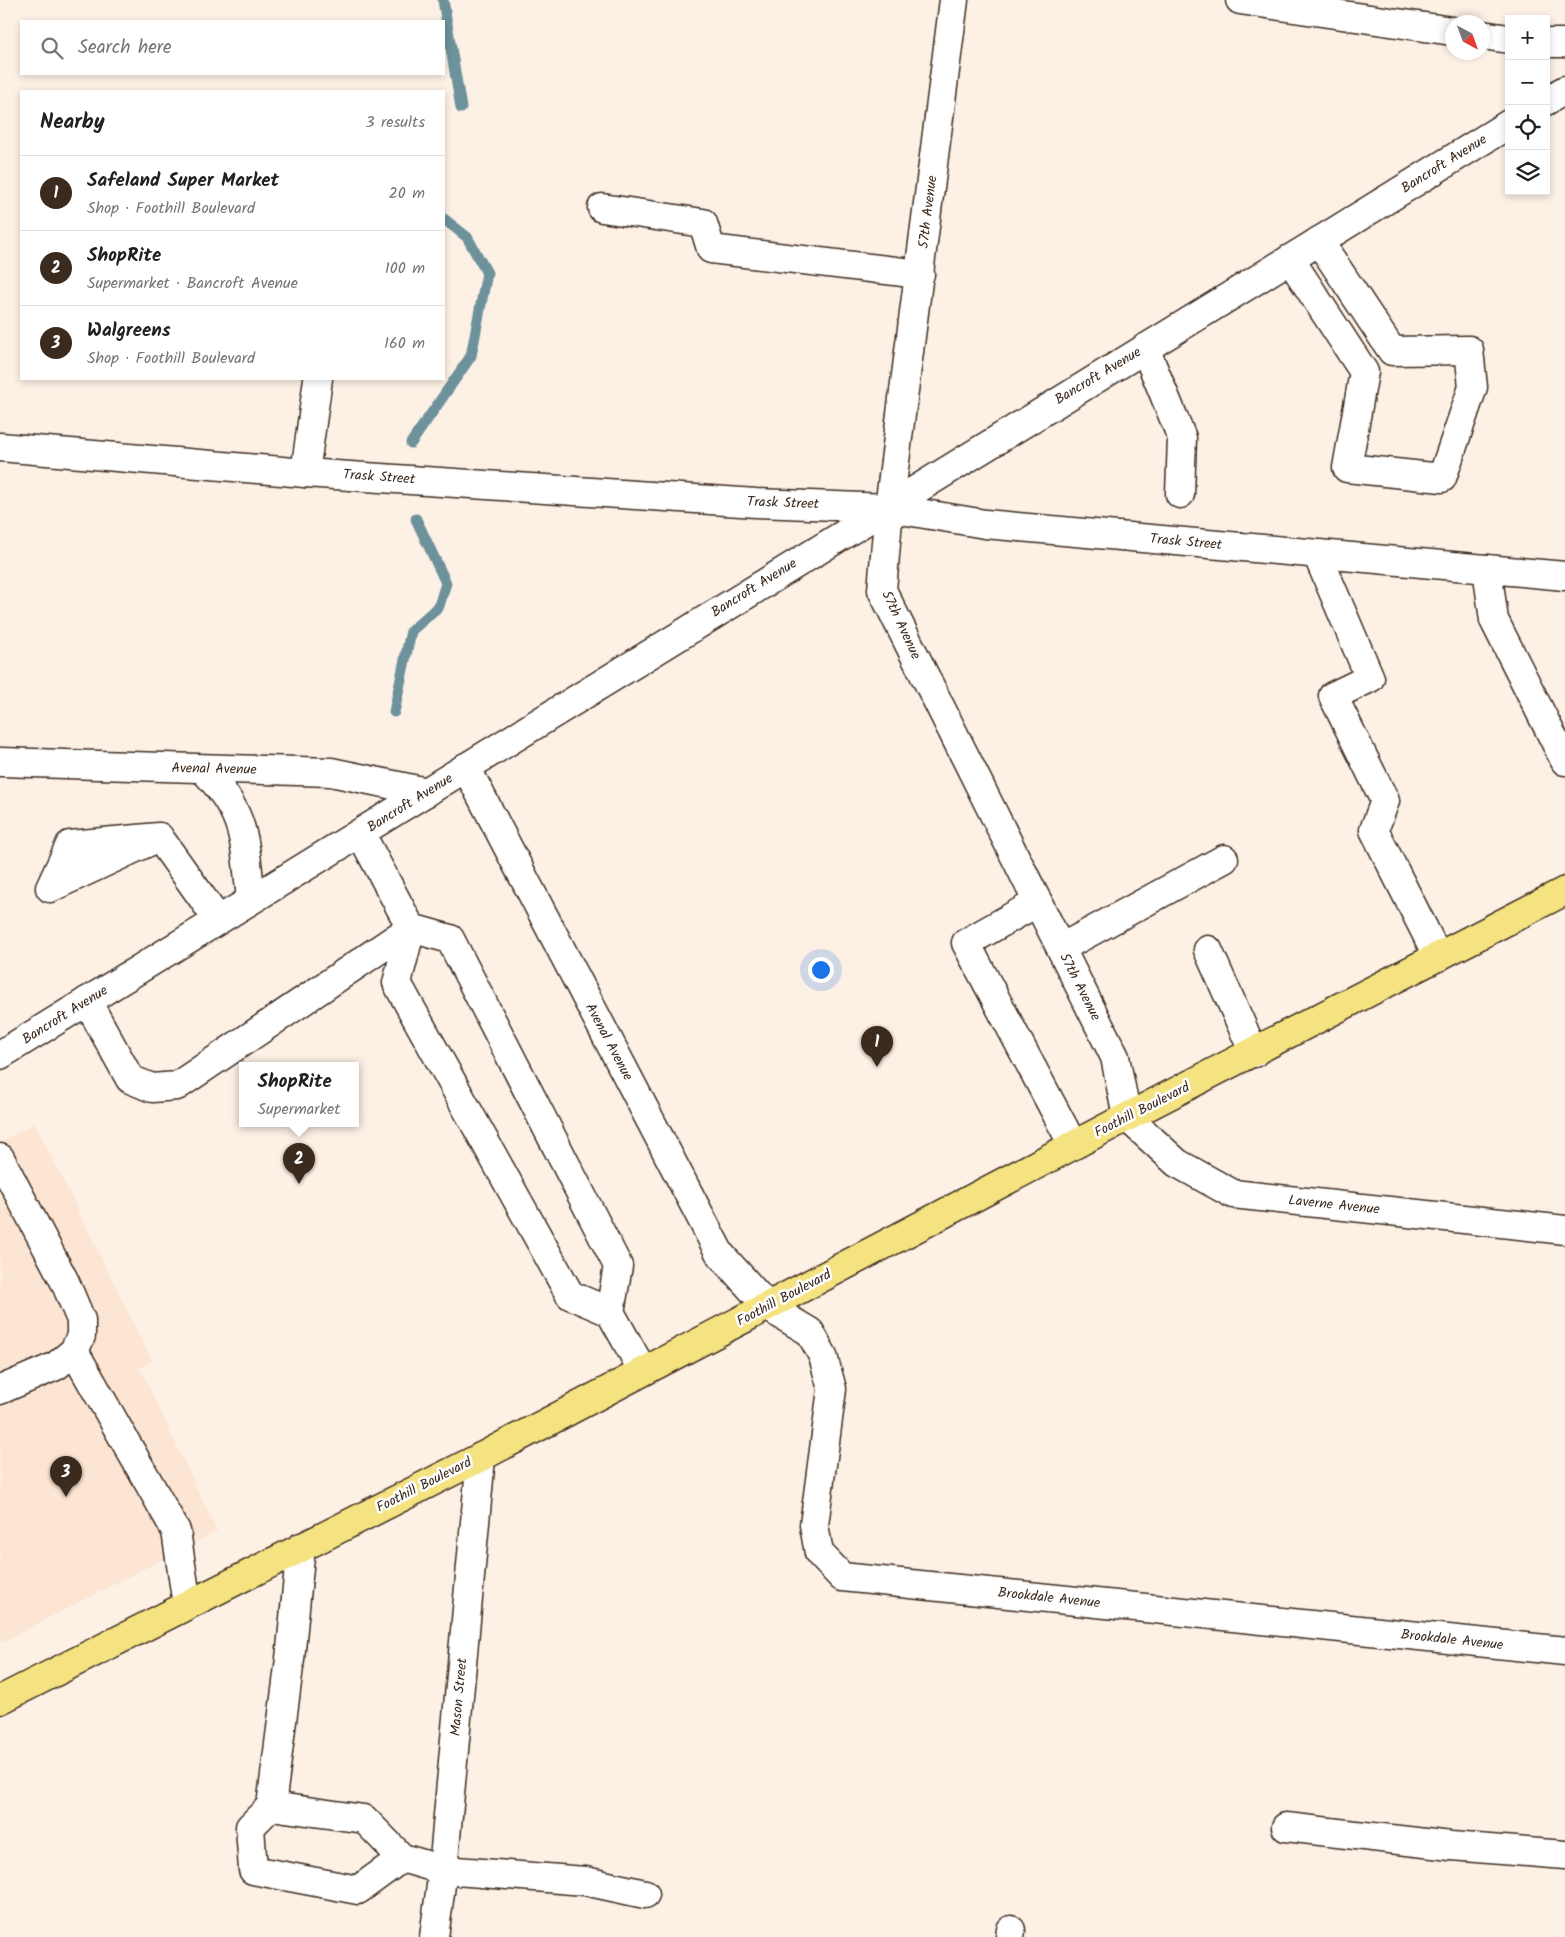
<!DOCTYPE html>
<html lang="en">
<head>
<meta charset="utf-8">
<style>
	body { margin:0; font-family:Kalam,sans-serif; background:#f2f2f2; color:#202124 }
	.controls { position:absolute; right:15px; top:15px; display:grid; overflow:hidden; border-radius:0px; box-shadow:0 2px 8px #0003 }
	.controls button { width:45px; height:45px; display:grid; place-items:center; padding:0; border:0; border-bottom:1px solid #e0e0e0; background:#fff; color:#202124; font:25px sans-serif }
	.compass { position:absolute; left:1445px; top:15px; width:45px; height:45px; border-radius:50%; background:#fff; box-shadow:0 2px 8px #0003; rotate:139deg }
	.you { position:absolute; left:820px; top:969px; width:18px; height:18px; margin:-12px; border:4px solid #fff; border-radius:50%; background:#1a73e8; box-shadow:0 0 0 8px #1a73e833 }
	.badge { display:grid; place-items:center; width:32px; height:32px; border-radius:50%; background:#3b2a1e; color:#fff; font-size:16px; font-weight:700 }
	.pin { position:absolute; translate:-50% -41px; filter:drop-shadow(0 1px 2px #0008) }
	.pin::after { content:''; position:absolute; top:26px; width:18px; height:15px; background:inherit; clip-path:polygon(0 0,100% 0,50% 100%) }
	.popup { position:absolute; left:239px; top:1062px; width:120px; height:65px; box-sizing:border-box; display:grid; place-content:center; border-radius:0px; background:#fff; filter:drop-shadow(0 1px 4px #0005); font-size:16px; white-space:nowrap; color:#757577 }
	.popup b { font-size:19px; color:#202124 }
	.popup::after { content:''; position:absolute; left:50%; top:100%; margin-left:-10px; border:10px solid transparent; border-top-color:#fff }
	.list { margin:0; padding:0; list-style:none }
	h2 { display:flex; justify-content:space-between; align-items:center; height:65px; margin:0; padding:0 20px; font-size:21px }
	h2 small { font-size:16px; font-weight:400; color:#757577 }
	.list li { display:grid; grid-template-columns:32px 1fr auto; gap:15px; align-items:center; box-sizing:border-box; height:75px; padding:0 20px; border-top:1px solid #e0e0e0 }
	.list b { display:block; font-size:19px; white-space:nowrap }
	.list p { margin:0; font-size:16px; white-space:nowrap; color:#757577 }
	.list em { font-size:16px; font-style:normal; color:#757577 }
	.icon { flex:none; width:28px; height:28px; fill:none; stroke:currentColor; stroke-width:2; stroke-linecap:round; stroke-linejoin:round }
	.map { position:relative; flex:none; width:1565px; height:1937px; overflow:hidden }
	.search { position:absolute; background:#fff; box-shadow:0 2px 8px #0003; left:20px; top:20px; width:425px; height:55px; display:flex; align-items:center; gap:12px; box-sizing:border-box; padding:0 18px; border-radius:0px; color:#757577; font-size:19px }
	.panel { position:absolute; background:#fff; box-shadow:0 2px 8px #0003; left:20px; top:90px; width:425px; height:290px; border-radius:0px }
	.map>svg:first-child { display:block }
</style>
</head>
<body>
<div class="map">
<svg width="1565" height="1937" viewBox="0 0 1565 1937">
	<rect width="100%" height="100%" fill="#fdf0e5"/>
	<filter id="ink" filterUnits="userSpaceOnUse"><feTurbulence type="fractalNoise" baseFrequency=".02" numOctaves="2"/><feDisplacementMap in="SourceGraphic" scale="10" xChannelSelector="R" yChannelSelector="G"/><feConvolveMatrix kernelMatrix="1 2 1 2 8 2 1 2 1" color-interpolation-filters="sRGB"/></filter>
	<g filter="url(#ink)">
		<path fill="#fce5d3" d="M35 1123 152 1361 140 1368 217 1531 0 1643V1143Z"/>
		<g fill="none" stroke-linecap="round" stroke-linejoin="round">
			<g stroke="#6d929c" stroke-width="11">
				<path d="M443 0 461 108"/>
				<path d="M411 443 471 356 487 273 467 237 444 219"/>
				<path d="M394 712 411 631 439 606 446 583 416 519"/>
			</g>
			<g stroke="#3b2a1e" stroke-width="31">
				<g id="minor">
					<path d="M954 0 889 508 882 590 1115 1057 1127 1117 1177 1163 1233 1194 1565 1230"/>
					<path d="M1240 0 1452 31"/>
					<path d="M1482 35 1509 39"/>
					<path d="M1546 43H1565"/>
					<path d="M1546 101 1565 90"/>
					<path d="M602 208 703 223 711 249 920 274"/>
					<path d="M1290 259 1364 372 1347 468 1442 478 1473 387 1469 350 1392 351 1319 241"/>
					<path d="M1145 348 1182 438 1180 494"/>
					<path d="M0 447 305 473 756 503 889 508 985 524 1565 576"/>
					<path d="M305 473 318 379"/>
					<path d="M1317 554 1370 678 1333 696 1385 801 1374 830 1438 957"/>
					<path d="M1487 569 1494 620 1565 761"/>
					<path d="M0 762 331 772 427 792"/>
					<path d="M466 767 720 1254 768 1307 810 1332 823 1356 832 1389 814 1525 819 1553 842 1577 1565 1651"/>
					<path d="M203 769C247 815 244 839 251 899"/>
					<path d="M361 834 411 928 397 983 570 1295 610 1312 643 1371"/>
					<path d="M159 837 50 888 70 845 159 837 218 920"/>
					<path d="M1038 902 966 943 1073 1145"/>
					<path d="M1061 948 1224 859"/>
					<path d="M1208 950 1254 1053"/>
					<path d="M87 1001 130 1079 152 1088 177 1086 411 928 450 939 618 1266 610 1312"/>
					<path d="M0 1055 1509 124"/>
					<path d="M0 1158 65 1282 81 1320V1336L74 1351 56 1366 0 1390"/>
					<path d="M74 1351 176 1531 187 1605"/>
					<path d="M301 1547 290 1659 271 1806 250 1827 253 1870 358 1890 402 1858"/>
					<path d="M271 1806 364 1819 402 1858 443 1870 585 1881 645 1894"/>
					<path d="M1286 1827 1451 1846 1565 1855"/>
					<path d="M434 1937 443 1870 481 1457"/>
					<path d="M1010 1937 1011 1930"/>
				</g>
			</g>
			<g stroke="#3b2a1e" stroke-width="31">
				<path id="major" d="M0 1700 481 1457 1127 1117 1565 891"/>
			</g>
			<use href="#minor" stroke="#fff" stroke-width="28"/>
			<use href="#major" stroke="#f5e382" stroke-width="28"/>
		</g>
	</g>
	<g text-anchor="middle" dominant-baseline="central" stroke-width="5" stroke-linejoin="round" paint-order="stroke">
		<g font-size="14" fill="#3b2a1e" stroke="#fff">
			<text transform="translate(1444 164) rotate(-32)">Bancroft Avenue</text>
			<text transform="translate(928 212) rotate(-83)">57th Avenue</text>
			<text transform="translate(1098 376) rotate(-31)">Bancroft Avenue</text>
			<text transform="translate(379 477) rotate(4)">Trask Street</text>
			<text transform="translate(783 503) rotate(2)">Trask Street</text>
			<text transform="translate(1186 542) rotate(5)">Trask Street</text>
			<text transform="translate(754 588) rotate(-32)">Bancroft Avenue</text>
			<text transform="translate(901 625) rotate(65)">57th Avenue</text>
			<text transform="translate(214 769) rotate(1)">Avenal Avenue</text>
			<text transform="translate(410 803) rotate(-32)">Bancroft Avenue</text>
			<text transform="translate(1080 987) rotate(63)">57th Avenue</text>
			<text transform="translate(65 1015) rotate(-32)">Bancroft Avenue</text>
			<text transform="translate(609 1042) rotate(62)">Avenal Avenue</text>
			<text transform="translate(1142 1110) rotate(-27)">Foothill Boulevard</text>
			<text transform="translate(1334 1205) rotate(6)">Laverne Avenue</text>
			<text transform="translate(784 1298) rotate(-28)">Foothill Boulevard</text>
			<text transform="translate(424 1485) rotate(-27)">Foothill Boulevard</text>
			<text transform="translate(1049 1598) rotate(6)">Brookdale Avenue</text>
			<text transform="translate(1452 1640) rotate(6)">Brookdale Avenue</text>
			<text transform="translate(459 1697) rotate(-85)">Mason Street</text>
		</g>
	</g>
</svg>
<div class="controls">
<button>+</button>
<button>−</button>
<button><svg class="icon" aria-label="locate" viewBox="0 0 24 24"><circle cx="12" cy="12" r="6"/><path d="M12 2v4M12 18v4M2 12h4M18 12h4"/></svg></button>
<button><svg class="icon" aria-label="layers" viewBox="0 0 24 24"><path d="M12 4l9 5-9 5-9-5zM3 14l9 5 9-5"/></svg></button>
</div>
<svg class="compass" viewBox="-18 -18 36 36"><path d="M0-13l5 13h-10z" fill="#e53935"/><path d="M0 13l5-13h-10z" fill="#757577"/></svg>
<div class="you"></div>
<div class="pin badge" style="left:877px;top:1067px">1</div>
<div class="pin badge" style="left:299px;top:1184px">2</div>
<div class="popup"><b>ShopRite</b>Supermarket</div>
<div class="pin badge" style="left:66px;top:1497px">3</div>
<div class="search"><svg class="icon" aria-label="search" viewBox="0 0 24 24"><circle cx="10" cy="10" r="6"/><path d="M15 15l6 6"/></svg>Search here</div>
<section class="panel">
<h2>Nearby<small>3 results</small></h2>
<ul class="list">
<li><span class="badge">1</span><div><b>Safeland Super Market</b><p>Shop · Foothill Boulevard</p></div><em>20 m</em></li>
<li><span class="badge">2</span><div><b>ShopRite</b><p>Supermarket · Bancroft Avenue</p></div><em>100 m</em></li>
<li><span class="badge">3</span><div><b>Walgreens</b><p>Shop · Foothill Boulevard</p></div><em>160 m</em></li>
</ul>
</section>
</div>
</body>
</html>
